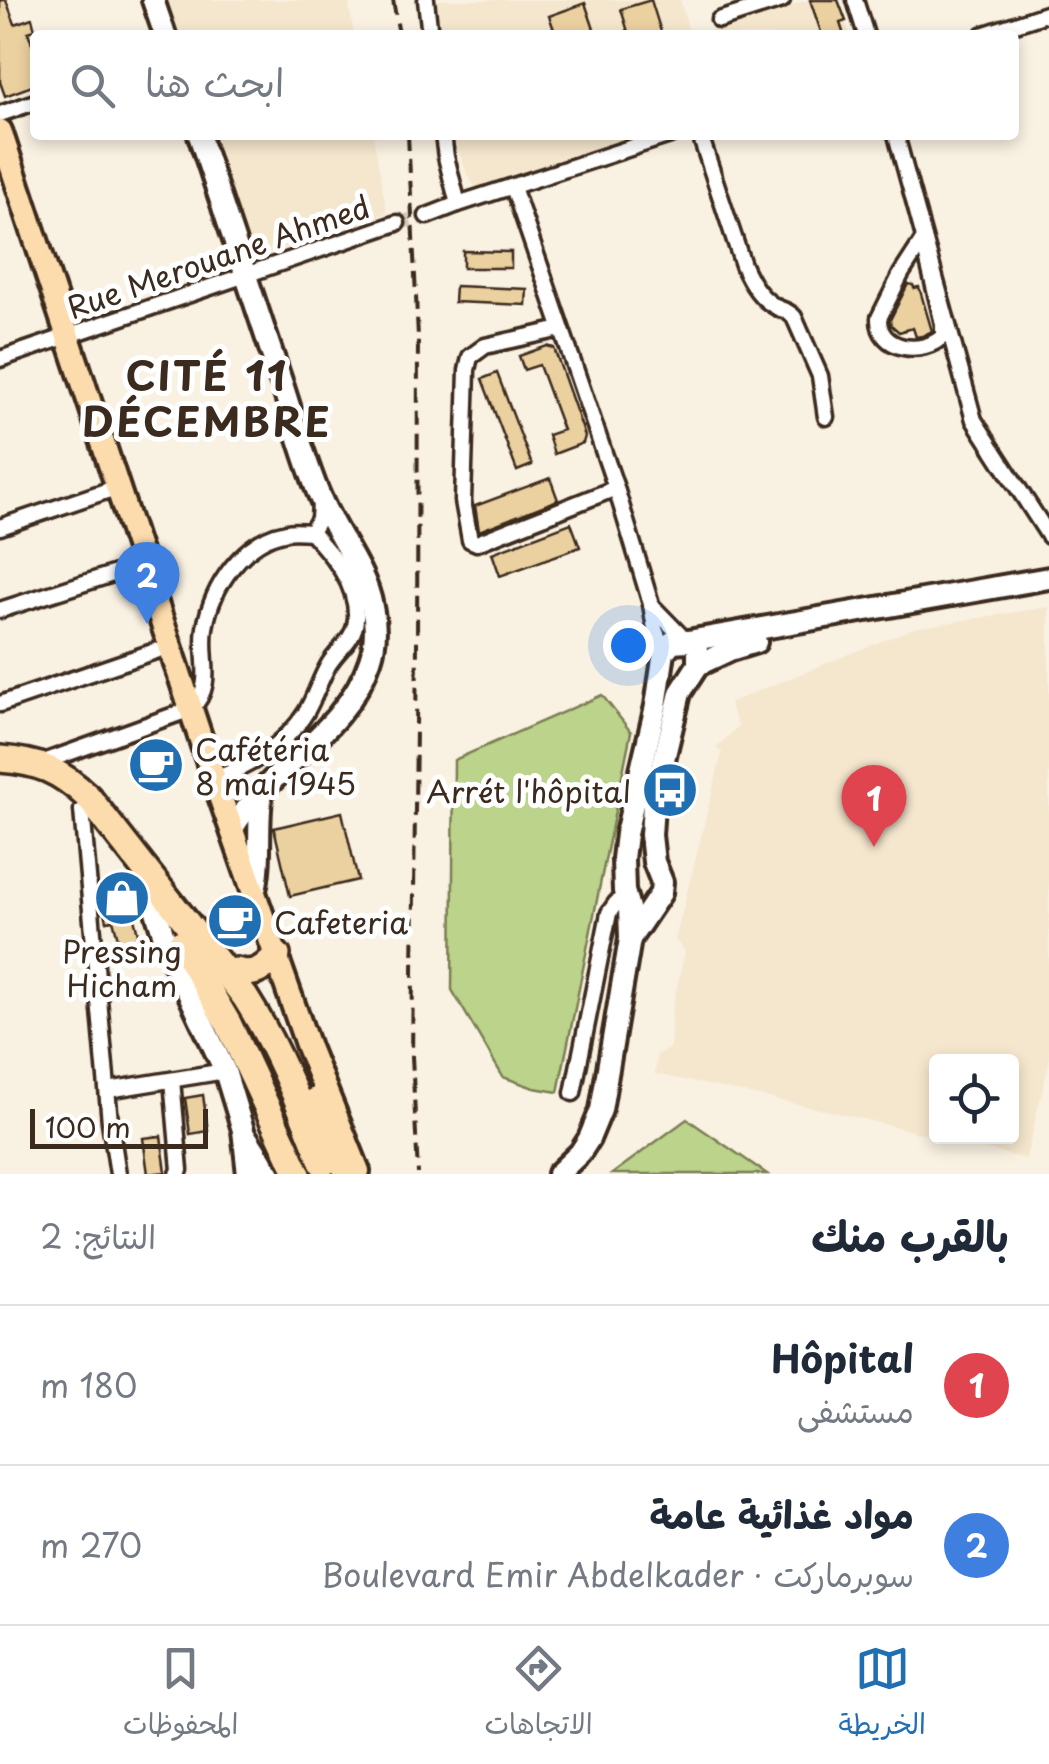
<!DOCTYPE html>
<html lang="ar">
<head>
<meta charset="utf-8">
<style>
	body { margin:0; font-family:"Playpen Sans","Playpen Sans Arabic",sans-serif; background:#f6f6f7; color:#1f2937; direction:rtl }
	.controls { position:absolute; right:30px; bottom:30px; display:grid; overflow:hidden; border-radius:10px; box-shadow:0 5px 15px #0003 }
	.controls button { width:90px; height:90px; display:grid; place-items:center; padding:0; border:0; border-bottom:2px solid #e0e1e3; background:#fff; color:#1f2937; font:50px sans-serif }
	.scale { position:absolute; left:30px; bottom:25px; width:178px; box-sizing:border-box; padding-left:10px; border:5px solid #3b2a1e; border-top:0; font-size:28px; line-height:35px; white-space:nowrap; color:#3b2a1e; -webkit-text-stroke:8px #fff; paint-order:stroke }
	.you { position:absolute; left:628px; top:645px; width:35px; height:35px; margin:-25px; border:8px solid #fff; border-radius:50%; background:#1a73e8; box-shadow:0 0 0 15px #1a73e833 }
	.badge { display:grid; place-items:center; width:65px; height:65px; border-radius:50%; background:#1f6fb2; color:#fff; font-size:32px; font-weight:700 }
	.pin { position:absolute; translate:-50% -82px; filter:drop-shadow(0 2px 5px #0008) }
	.pin::after { content:''; position:absolute; top:52px; width:35px; height:30px; background:inherit; clip-path:polygon(0 0,100% 0,50% 100%) }
	.list { margin:0; padding:0; list-style:none }
	h2 { display:flex; justify-content:space-between; align-items:center; height:130px; margin:0; padding:0 40px; font-size:42px }
	h2 small { font-size:32px; font-weight:400; color:#747a83 }
	.list li { display:grid; grid-template-columns:65px 1fr auto; gap:30px; align-items:center; box-sizing:border-box; height:160px; padding:0 40px; border-top:2px solid #e0e1e3 }
	.list b { display:block; font-size:38px; white-space:nowrap }
	.list p { margin:0; font-size:32px; white-space:nowrap; color:#747a83 }
	.list em { font-size:32px; font-style:normal; color:#747a83 }
	.icon { flex:none; width:55px; height:55px; fill:none; stroke:currentColor; stroke-width:2; stroke-linecap:round; stroke-linejoin:round }
	.map { position:relative; flex:none; width:1049px; height:1174px; overflow:hidden; direction:ltr }
	.search { position:absolute; background:#fff; box-shadow:0 5px 15px #0003; left:30px; right:30px; top:30px; height:110px; display:flex; align-items:center; gap:25px; box-sizing:border-box; padding:0 35px; border-radius:10px; color:#747a83; font-size:38px }
	.sheet { height:450px; background:#fff }
	nav { display:flex; justify-content:space-around; align-items:center; box-sizing:border-box; height:140px; border-top:2px solid #e0e1e3; background:#fff; font-size:28px; color:#747a83 }
	nav a { display:grid; justify-items:center; gap:5px }
	nav .on { color:#1f6fb2 }
	.map>svg:first-child { display:block }
</style>
</head>
<body>
<div class="map">
<svg width="1049" height="1174" viewBox="0 0 1049 1174">
	<rect width="100%" height="100%" fill="#f9f1e2"/>
	<filter id="ink" filterUnits="userSpaceOnUse"><feTurbulence type="fractalNoise" baseFrequency=".01" numOctaves="2"/><feDisplacementMap in="SourceGraphic" scale="20" xChannelSelector="R" yChannelSelector="G"/><feConvolveMatrix kernelMatrix="1 2 1 2 8 2 1 2 1" color-interpolation-filters="sRGB"/></filter>
	<g filter="url(#ink)">
		<g fill="#f5e7ce" fill-rule="evenodd">
			<path d="M167 0H348L354 35H178Z"/>
			<path d="M434 0H680L690 35H439Z"/>
			<path d="M807 0H838L850 35H696Z"/>
			<path d="M212 135H373L387 213 253 259Z"/>
			<path d="M635 135 477 189 467 174 459 152 455 151 450 136Z"/>
			<path d="M1049 607V1063L1026 1159 838 1113 655 1074 657 1055 670 1048 672 1009 685 951 675 940 722 753 716 748 738 726 729 703 914 628ZM936 1062H1012V1136H936Z"/>
		</g>
		<g fill="#bbd38a" stroke="#7b7e54" stroke-width="2.5">
			<path d="M602 695 631 732 558 1092 534 1088 503 1077 452 990 454 760Z"/>
			<path d="M687 1119 767 1174H612Z"/>
		</g>
		<g fill="#ebd0a0" stroke="#3b2a1e" stroke-width="2.5">
			<path d="M0 0H6L15 24 32 18 35 30 28 32 35 52V85L5 96 0 82Z"/>
			<path d="M651 0 662 35H629L621 9Z"/>
			<path d="M810 0H838L846 21 840 23 844 35H822Z"/>
			<path d="M585 3 596 35H556L549 16Z"/>
			<path d="M463 251 511 252V268H463Z"/>
			<path d="M908 284 913 285 914 288 919 287 932 331 922 336 916 337 913 328 899 332 891 325 890 320Z"/>
			<path d="M455 286 527 289 526 305 454 302Z"/>
			<path d="M547 346 554 348 585 436 583 443 554 454 548 435 563 430 539 365 524 370 519 356Z"/>
			<path d="M497 373 532 465 517 471 482 379Z"/>
			<path d="M550 478 558 500 479 531 475 506Z"/>
			<path d="M571 523 580 547 500 576 492 553Z"/>
			<path d="M342 812 358 880 290 896 274 828Z"/>
			<path d="M118 886 126 916 133 914 141 945 121 950 113 920 107 921 100 891Z"/>
			<path d="M203 1095 208 1131 190 1134 185 1098Z"/>
			<path d="M161 1136 166 1172 148 1174 143 1138Z"/>
		</g>
		<g fill="none" stroke-linecap="round" stroke-linejoin="round">
			<path stroke="#d3c9bb" stroke-width="14" stroke-dasharray="14 7" stroke-linecap="butt" d="M397 223 427 216"/>
			<g stroke="#3b2a1e" stroke-width="21">
				<g id="street">
					<path d="M426 0 430 35"/>
					<path d="M855 0 866 35"/>
					<path d="M719 20 782 0"/>
					<path d="M982 35 1049 13"/>
					<path d="M0 114 35 102"/>
					<path d="M443 135 446 157 458 204"/>
					<path d="M700 135 743 265C749 279 759 297 773 305 781 311 787 309 794 317L820 376 826 417"/>
					<path d="M896 135 974 420 1049 536"/>
					<path d="M513 187 616 488 651 604 655 629 664 652"/>
					<path d="M427 216 458 204 670 135"/>
					<path d="M923 240 943 324V336C923 356 878 351 879 318L901 274Z"/>
					<path d="M561 329 485 346 470 357 467 370 463 501 470 540 477 543 616 488"/>
					<path d="M0 359 397 223"/>
					<path d="M0 527 118 487"/>
					<path d="M651 605 685 640"/>
					<path d="M0 610 144 564"/>
					<path d="M0 704 170 646"/>
					<path d="M38 764 191 709C216 685 200 658 205 628 212 586 243 540 287 532 294 530 303 532 311 532L319 519 320 503"/>
					<path d="M214 779C248 767 286 745 306 712 315 697 320 679 329 664 339 648 355 639 356 619 358 584 332 555 311 532"/>
					<path d="M82 810 110 1122 118 1174"/>
					<path d="M172 1080 180 1170 178 1174"/>
					<path d="M108 1090 225 1071"/>
					<path d="M573 1093 609 913 616 903 626 897"/>
				</g>
			</g>
			<g stroke="#3b2a1e" stroke-width="28">
				<g id="secondary">
					<path d="M153 0 165 35"/>
					<path d="M199 135C226 217 253 299 281 381 294 420 304 460 320 497 335 534 365 568 372 607 376 624 376 643 370 660 346 734 269 766 232 830"/>
					<path d="M698 665 730 650 756 642"/>
					<path d="M254 894C263 861 256 825 262 791"/>
					<path d="M154 905 169 952 225 1071 243 1130 248 1174"/>
					<path d="M630 939 661 893 662 882 654 862 651 835 653 805 680 693 698 665V653"/>
					<path d="M247 1138 270 1174"/>
					<path d="M558 1174 580 1153 589 1139 601 1110 630 939 629 908 624 891 623 859 626 834 656 706 664 652 672 642 688 641 1049 578"/>
				</g>
			</g>
			<g stroke="#3b2a1e" stroke-width="30">
				<path id="primary" d="M0 131 214 779 308 1047 358 1171"/>
			</g>
			<g stroke="#3b2a1e" stroke-width="32">
				<g id="highway">
					<path d="M0 759C39 762 59 770 88 797L245 997C279 1050 300 1106 323 1164"/>
					<path d="M181 943 228 1023 298 1174"/>
					<path d="M236 971C255 977 264 968 277 955"/>
					<path d="M315 1101 348 1174"/>
				</g>
			</g>
			<use href="#street" stroke="#fff" stroke-width="14"/>
			<use href="#secondary" stroke="#fff" stroke-width="20"/>
			<use href="#primary" stroke="#fcdcac" stroke-width="22"/>
			<use href="#highway" stroke="#fcdcac" stroke-width="25"/>
			<g stroke="#3b2a1e" stroke-width="4" stroke-dasharray="15 8" stroke-linecap="butt">
				<path d="M393 0 399 35"/>
				<path d="M408 135 418 337 417 645 412 1056 418 1174"/>
			</g>
		</g>
	</g>
	<defs>
		<g id="cafe-disc" transform="scale(2.875)"><circle r="9.5" fill="#1f6fb2" stroke="#fff"/><path d="M-5.5-4.5H6V0H3Q3 3.5 0 3.5H-2.5Q-5.5 3.5-5.5 0ZM3-3.2v2h1.7v-2ZM-6 4.5H4V6H-6Z" fill="#fff"/></g>
		<g id="bus-disc" transform="scale(2.875)"><circle r="9.5" fill="#1f6fb2" stroke="#fff"/><path d="M-5-6H5V4H4V6H2V4H-2V6H-4V4H-5ZM-3.5-4V0h7V-4ZM-3.5 1.2v1.5H-2V1.2ZM2 1.2v1.5H3.5V1.2Z" fill="#fff"/></g>
		<g id="shop-disc" transform="scale(2.875)"><circle r="9.5" fill="#1f6fb2" stroke="#fff"/><path d="M-5-2.5h2.3a2.7 3.5 0 0 1 5.4 0H5L5.5 6h-11ZM-1.5-2.5h3a1.5 2.3 0 0 0-3 0Z" fill="#fff"/></g>
	</defs>
	<g fill-rule="evenodd">
		<use href="#cafe-disc" x="156" y="765"/>
		<use href="#bus-disc" x="670" y="790"/>
		<use href="#shop-disc" x="122" y="898"/>
		<use href="#cafe-disc" x="235" y="921"/>
	</g>
	<g text-anchor="middle" dominant-baseline="central" stroke-width="10" stroke-linejoin="round" paint-order="stroke">
		<g font-size="30" fill="#3b2a1e" stroke="#fff">
			<text transform="translate(218 256) rotate(-19)">Rue Merouane Ahmed</text>
		</g>
		<g font-size="30" fill="#3b2a1e" stroke="#fff" text-anchor="start">
			<text x="195" y="748">Cafétéria<tspan x="195" dy="34">8 mai 1945</tspan></text>
			<text x="631" y="790" text-anchor="end">Arrét l'hôpital</text>
			<text x="274" y="921">Cafeteria</text>
			<text x="122" y="950" text-anchor="middle">Pressing<tspan x="122" dy="34">Hicham</tspan></text>
		</g>
		<g font-size="40" font-weight="bold" letter-spacing="2.5" fill="#3b2a1e" stroke="#fff">
			<text x="207" y="374">CITÉ 11<tspan x="207" dy="46">DÉCEMBRE</tspan></text>
		</g>
	</g>
</svg>
<div class="controls">
<button><svg class="icon" aria-label="locate" viewBox="0 0 24 24"><circle cx="12" cy="12" r="6"/><path d="M12 2v4M12 18v4M2 12h4M18 12h4"/></svg></button>
</div>
<div class="scale">100 m</div>
<div class="you"></div>
<div class="pin badge" style="left:874px;top:847px;background:#e0444e">1</div>
<div class="pin badge" style="left:147px;top:624px;background:#3f7fe0">2</div>
<div class="search"><svg class="icon" aria-label="search" viewBox="0 0 24 24"><circle cx="10" cy="10" r="6"/><path d="M15 15l6 6"/></svg>ابحث هنا</div>
</div>
<section class="sheet">
<h2>بالقرب منك<small>النتائج: 2</small></h2>
<ul class="list">
<li><span class="badge" style="background:#e0444e">1</span><div><b>Hôpital</b><p>مستشفى</p></div><em>180 m</em></li>
<li><span class="badge" style="background:#3f7fe0">2</span><div><b>مواد غذائية عامة</b><p>سوبرماركت · Boulevard Emir Abdelkader</p></div><em>270 m</em></li>
</ul>
</section>
<nav>
<a class="on"><svg class="icon" aria-label="map" viewBox="0 0 24 24"><path d="M3 6l6-2 6 2 6-2v14l-6 2-6-2-6 2zM9 4v14M15 6v14"/></svg>الخريطة</a>
<a><svg class="icon" aria-label="directions" viewBox="0 0 24 24"><path d="M12 3l9 9-9 9-9-9zM9 14v-3h6M13 9l2 2-2 2"/></svg>الاتجاهات</a>
<a><svg class="icon" aria-label="saved" viewBox="0 0 24 24"><path d="M7 4h10v16l-5-4-5 4z"/></svg>المحفوظات</a>
</nav>
</body>
</html>
